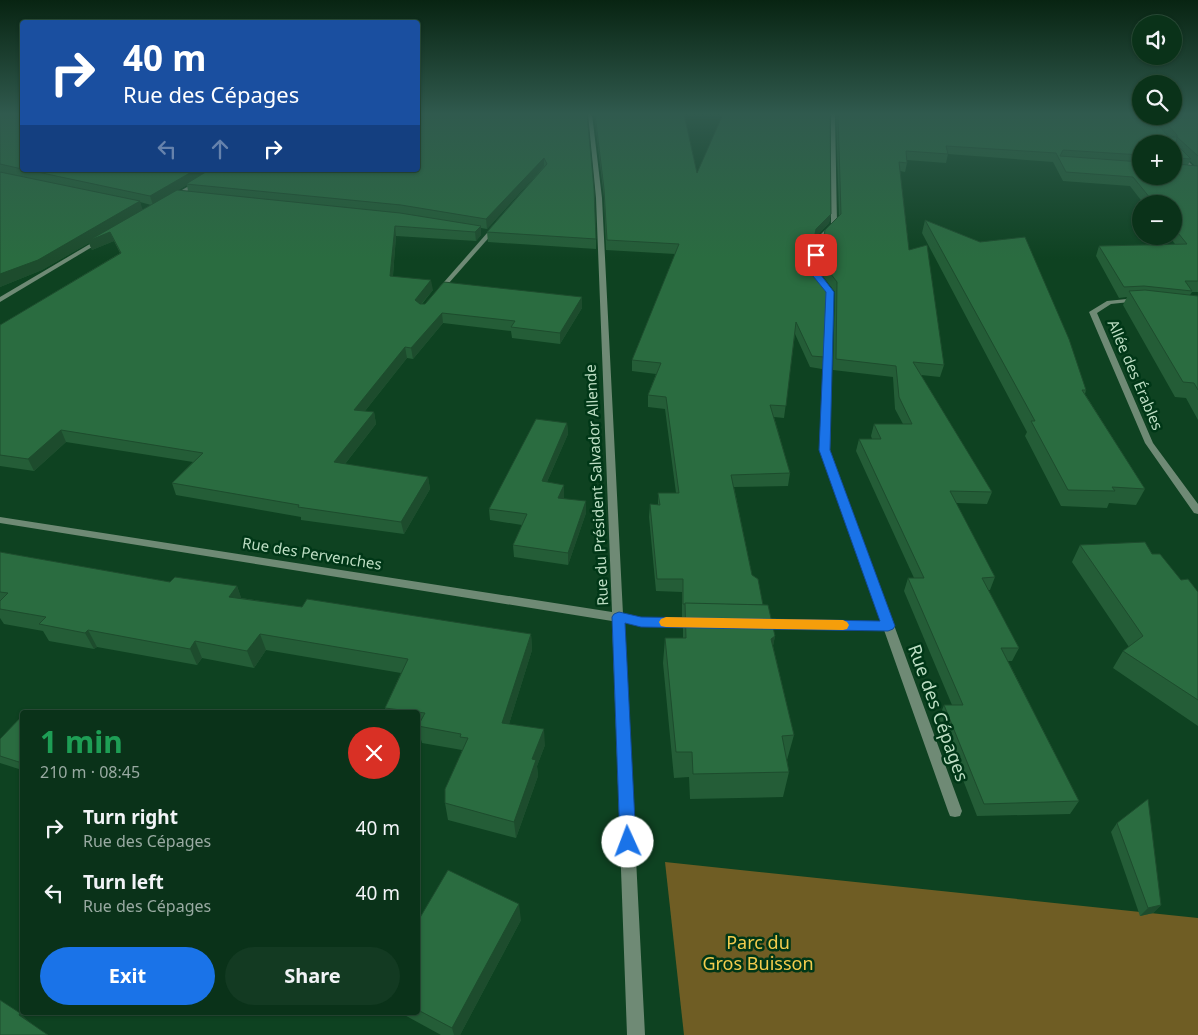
<!DOCTYPE html>
<html lang="en">
<head>
<meta charset="utf-8">
<style>
  body { margin:0; font-family:"Noto Sans",sans-serif; background:#133a22; color:#f1f3f6; height:100vh; display:flex; flex-direction:column; font-size:19px; white-space:nowrap }
  * { box-sizing:border-box; margin:0 }
  p { font-size:16px; color:#99aaa2 }
  .icon { flex:none; width:28px; height:28px; fill:none; stroke:currentColor; stroke-width:2; stroke-linecap:round; stroke-linejoin:round }
  .map { position:relative; flex:1; overflow:hidden }
  .panel { position:absolute; left:20px; top:710px; width:400px; height:305px; display:flex; flex-direction:column; background:#0a3219; border-radius:5px; box-shadow:0 1px 4px #0004,0 0 0 1px #2a4d38 }
  .panel>* { flex:none }
  .guide { position:absolute; left:20px; top:20px; width:400px; height:152px; border-radius:5px; box-shadow:0 1px 4px #0004,0 0 0 1px #2a4d38; background:#1a4fa0; color:#fff; overflow:hidden }
  .buttons { position:absolute; left:1132px; top:15px; display:grid; gap:10px }
  .buttons a { display:grid; place-items:center; width:50px; height:50px; border-radius:50%; background:#0a3219; box-shadow:0 1px 4px #0004,0 0 0 1px #2a4d38; font-size:25px }
  .pin { position:absolute; display:grid; place-items:center; width:42px; height:42px; color:#fff; margin:-21px; border-radius:10px; box-shadow:0 2px 8px #0006 }
  .me { position:absolute; width:55px; margin:-28px; rotate:358deg; stroke-linejoin:round; filter:drop-shadow(0 0 4px #0008) }
  .turn { display:flex; align-items:center; gap:18px; height:105px; padding:0 20px; font-size:22px }
  .turn .icon { width:65px; height:65px; stroke-width:2.5 }
  .turn b { display:block; font-size:35px; line-height:42px }
  .lanes { display:flex; align-items:center; height:48px; padding:0 20px; background:#0003; justify-content:center; gap:25px; direction:ltr }
  .lanes .off { opacity:.35 }
  .round { display:grid; place-items:center; flex:none; width:52px; height:52px; border-radius:26px; background:#133a22 }
  .overview { display:flex; align-items:center; justify-content:space-between; height:85px; padding:0 20px }
  h1 { font-size:30px; font-weight:700; line-height:38px; color:#1e9e55 }
  .action { display:flex; gap:10px; margin-top:auto; padding:10px 20px }
  .action a { flex:1; height:58px; border-radius:30px; background:#1a73e8; color:#fff; font-size:20px; font-weight:700; line-height:58px; text-align:center }
  .action a+a { background:#133a22; color:#f1f3f6 }
  ul { padding:0; list-style:none }
  li { display:flex; align-items:center; gap:15px; height:65px; padding:0 20px }
  li div { flex:1 }
  li b { display:block; font-size:19px }
  li em { font-style:normal }
  .map>svg:first-child { display:block }
  .green { fill:#6f5d24 }
  .lines { fill:none; stroke-linecap:round; stroke-linejoin:round }
  .minor { fill:#6f8a75; fill-rule:evenodd }
  .wall { fill:#245d37; fill-rule:evenodd }
  .shaded-wall { fill:#1d4c2d }
  .building { fill:#2a6c40; stroke:#1d4c2d; fill-rule:evenodd }
  .route { fill:#1a73e8; stroke:#114b97 }
  .slow { fill:#f59e0b }
  .labels { text-anchor:middle; stroke-width:5; stroke-linejoin:round; paint-order:stroke }
  .street-label { font-size:15px; fill:#bedfc5; stroke:#003717 }
  .near-street-label { font-size:18px; fill:#bedfc5; stroke:#003717 }
  .near-park-label { font-size:18px; fill:#f2cc4e; stroke:#003717 }
</style>
</head>
<body>
<div class="map">
<svg width="1198" height="1035" viewBox="0 0 1198 1035">
  <rect width="100%" height="100%" fill="#0e4221"/>
  <path class="green" d="M665,862l533,56v117h-514z"/>
  <g class="lines">
    <g class="minor">
      <path d="M588,114h4l10,84 21,416 18,4 55,1 4,1 2,3 -2,3 -4,1 -55,-1 -17,-3 21,412h-18l-15,-414 -612,-98v-6l612,95 -16,-414z"/>
      <path d="M831,114h4l2,110 -15,15 -6,32 17,21 -3,158 132,361 -2,5 -5,1 -5,-1 -2,-5 -64,-181 -124,-2 -4,-1 -2,-3 2,-3 4,-1 121,2 -61,-172 7,-158 -17,-21 6,-32 15,-15z"/>
      <path d="M1174,147l24,24v5l-24,-25z"/>
      <path d="M216,170h7l-48,28 -5,-1z"/>
      <path d="M495,224l5,1 -59,67h-4v-2z"/>
      <path d="M100,238l3,2 -1,1 -102,61v-5z"/>
      <path d="M1137,298l2,1v2l-28,3 -14,9 56,130 45,61v10l-4,-1 -49,-70 -56,-131 18,-11z"/>
    </g>
  </g>
  <g class="wall">
    <path d="M0,114h22v56h396l169,-56 9,125v10l-108,-7 -1,-10 57,-66 -57,63 -6,-1v7l-5,6 -80,-5 -3,40 40,14 -11,14 160,4 -22,36 -48,-6 -1,-7 -68,-8 -30,36 -6,-1 -42,53 9,1 2,12 -31,40 83,13 2,12 -26,45 -103,-14v-3l-125,-22 -4,-12 21,-21 -127,-20 -32,29 -34,-5v-141l120,-72 -6,-12 -22,9 -3,-7 -47,27 -42,17zM187,185l1,6 -10,-1zM140,202l11,3 -9,5z"/>
    <path d="M594,114h90l13,59 134,41 -2,9 -15,16 -4,22 14,96 -2,12 -12,-2 -15,-33 -11,84 -10,-1 16,56 -2,13 -54,1 18,88 23,61 -2,10 21,89 -7,25 2,12 -6,25 -93,2 -1,-22 -15,1 -11,-115 2,-25h18v-21h-1v-25l-26,-1 -7,-74 1,-13 8,1v-12h18l-11,-84 -17,-2v-12l8,-21 -24,-3v-11l43,-106 -69,-4 -2,-52z"/>
    <path d="M836,114h305v2h33l24,-2v178h-6l-2,3 8,1v124l-12,-22 -11,-1 -52,-92 4,-8 -8,1 -23,-42 3,-10 76,-2 -6,-8h5v-32h-30l-14,-18 -67,-5 -10,-19 -105,-8 -2,9 -39,-3v3l-2,9 -5,-1 9,79 35,115 -4,12 -19,-2 71,117 -5,12 -31,-1 39,74 -5,13h-2l31,58 -7,13h-4l71,140 -9,13 -93,2 -38,-98 5,-13h8l-48,-114 4,-13h6l-58,-127 3,-12h13l-1,-3 3,-12h29l-8,-15 -2,-32 -60,-7 2,-78 -17,-22 7,-40 14,-14zM1141,144l33,32h-33zM1190,161l5,5 -7,-1z"/>
    <path d="M925,220l55,22 106,148 -1,4 60,95 -9,16 -27,-2 -2,5 -46,-2 -36,-70 2,-4 -105,-199z"/>
    <path d="M567,423l1,11 -21,48 17,15 -1,2 23,14 -18,52 -54,-8 -1,-12 9,-20 -32,-5 -1,-11z"/>
    <path d="M1080,545l72,9 29,26 17,12v134l-85,-58 10,-17 6,-4 -57,-85z"/>
    <path d="M0,552l170,30 67,4 4,12 61,9 229,27 1,16 -23,74 36,21 -8,21 1,10 -22,62 -68,-18 -3,-17 17,-53 -40,-7 -4,-14v-17h-32l-1,-4 16,-35 -135,-23 -12,18 -52,-10 -5,7 -100,-18 -3,2 -45,-8 -6,-10 -39,-7 -4,-6z"/>
    <path d="M22,716v54l-22,-7v-24z"/>
    <path d="M1117,823l44,82 -8,8 -13,3 -29,-84z"/>
    <path d="M521,920l-61,115h-19l-42,-23h19v-91z"/>
  </g>
  <g class="shaded-wall">
    <path d="M544,158v8l-57,63 -1,-10z"/>
    <path d="M195,170h17l-26,14 1,1 -34,20 -3,-9z"/>
    <path d="M140,201l3,10 -33,21 4,9 -22,9 -3,-7 -47,27 -42,17v-13z"/>
    <path d="M831,214l-2,9 -15,16 2,-10z"/>
    <path d="M395,226l1,10 -4,50 -2,-10z"/>
    <path d="M481,226v9l-5,6 -1,-9z"/>
    <path d="M431,280l2,10 -17,20 -1,-10z"/>
    <path d="M582,297v11l-22,36v-11z"/>
    <path d="M442,313l1,10 -30,36 -2,-11z"/>
    <path d="M405,347l2,11 -50,63 -3,-11z"/>
    <path d="M374,412l2,12 -39,50 -3,-12z"/>
    <path d="M567,423l1,11 -26,59v-12z"/>
    <path d="M61,430l5,12 -32,29 -6,-12z"/>
    <path d="M428,477l2,12 -26,45 -3,-12z"/>
    <path d="M564,485v12l-5,13 -1,-12z"/>
    <path d="M586,501v12l-18,52v-12z"/>
    <path d="M237,586l6,17 -14,-6z"/>
    <path d="M88,630l9,17 -3,2 -9,-16z"/>
    <path d="M260,634l6,16 -12,18 -7,-17z"/>
    <path d="M531,634l1,16 -28,90 -2,-17z"/>
    <path d="M775,636l-5,25 1,-22z"/>
    <path d="M195,641l7,17 -5,7 -7,-16z"/>
    <path d="M544,729l1,16 -8,21 1,10 -22,62 -2,-16 18,-63z"/>
    <path d="M519,904l2,16 -61,115h-6l-2,-7z"/>
    <path d="M1161,905l-8,8 -13,3 8,-8z"/>
    <path d="M20,1013l16,15 -17,-13z"/>
  </g>
  <g class="building">
    <path d="M0,114h22v55l-22,-5z"/>
    <path d="M418,114h169l7,75 2,50 -109,-7 60,-68 -3,-6 -58,61 -85,-14 -215,-21 23,-14h209z"/>
    <path d="M595,114h89l13,59 26,-59h107l1,100 -15,15 -6,31 17,22 -3,75 -12,-1 -16,-34 -10,84 -16,-1 20,68 -59,2 21,100 6,4 5,26 -80,-1v-25h-26l-7,-75 10,1 -2,-12h21l-13,-96 -18,-2 13,-32 -29,-3 47,-116 -72,-4 -3,-51z"/>
    <path d="M838,114h303v2h9l19,21h8v-2l-17,-19h14v-2h24v42l-21,-19 -1,7 15,15 -15,-1 2,6 20,2v115h-13l7,10 -48,-5 -20,1 -25,-41 88,-2 -13,-16v-24h-19l-22,-27 -67,-5 -10,-19 -110,-7 2,8 -42,-3 1,12 -8,-1 10,88 18,-5 17,120 -31,-3 79,130 -42,-1 45,86 -13,1 37,70h-18l78,153 -95,3 -40,-99h19l-55,-127h16l-65,-139h22l-7,-15h38l-13,-27 -3,-31 -60,-7 1,-77 -17,-22 5,-30 16,-16zM1141,144h33v32h-33v-14l-81,-6 3,-6 78,5z"/>
    <path d="M28,170h167l-45,26z"/>
    <path d="M0,172l140,29 -102,59 -38,14z"/>
    <path d="M177,190l223,23 81,13 -6,6 -80,-6 -5,50 41,4 -16,20 5,4h5l19,-22 138,15 -22,36 -49,-6 4,-6 -73,-8 -31,35 -6,-1 -51,63 20,2 -40,50 94,15 -27,45 -103,-15 1,-2 -127,-22 31,-30 -142,-23 -33,29 -28,-4v-130l121,-72 -11,-21 -22,9z"/>
    <path d="M925,220l55,22 45,-5 44,102 17,51h-4l63,99 -33,-2 3,4 -47,-1 -37,-69h4z"/>
    <path d="M1145,290l53,6v94l-4,-7 -11,-1 -54,-91z"/>
    <path d="M536,419l31,4 -25,58 22,4 -6,13 28,3 -18,52 -55,-8 14,-31 -38,-5z"/>
    <path d="M1145,542l7,12h8l21,26 7,-1 10,13v108l-75,-49 20,-15 -63,-91z"/>
    <path d="M0,552l170,30 5,-5 62,9 -8,11 73,10 5,-8 224,35 -29,89 42,6 -12,30 4,1 -22,62 -69,-19v-14l23,-51 -8,-1 1,-3 -43,-8 7,-13 -40,-5 23,-49 -148,-25 -13,17 -52,-10 -5,8 -102,-19 -3,3 -46,-9 7,-7 -46,-8v-8l8,-8 -8,-1z"/>
    <path d="M685,603l83,2 7,31 -4,3 23,96 -12,1 7,36 -96,2 -1,-22h-16l-11,-114h21z"/>
    <path d="M22,716v47l-22,-7v-17z"/>
    <path d="M1148,799l13,106 -13,3 -31,-85z"/>
    <path d="M448,870l71,34 -67,124 -34,-18v-89z"/>
    <path d="M0,1000l20,13 -1,2 29,20h-48z"/>
  </g>
  <linearGradient id="sky" x2="0" y2="1"><stop stop-color="#082412"/><stop offset="0.44" stop-color="#305a4e"/><stop offset="1" stop-color="#305a4e" stop-opacity="0"/></linearGradient>
  <rect width="1198" height="259" fill="url(#sky)"/>
  <path class="route" d="M813,253l6,2 -2,15 17,22 -4,158 65,176 -2,3 -5,2 -247,-4 -16,-4 11,219 -2,6 -6,2 -6,-2 -2,-6 -8,-225 2,-3 5,-2 22,5 239,4 -61,-171 7,-158 -17,-21z"/>
  <path class="slow" d="M666,617l177,3 4,2 2,3 -2,4 -4,1 -177,-3 -5,-1 -2,-4 2,-3z"/>
  <g class="labels">
    <g class="street-label">
      <text transform="translate(1135 375) rotate(67)" y="5">Allée des Érables</text>
      <text transform="translate(597 485) rotate(-93)" y="5">Rue du Président Salvador Allende</text>
      <text transform="translate(312 554) rotate(9)" y="5">Rue des Pervenches</text>
    </g>
    <g class="near-street-label">
      <text transform="translate(938 713) rotate(70)" y="6">Rue des Cépages</text>
    </g>
    <g class="near-park-label">
      <text x="758" y="949">Parc du<tspan x="758" dy="21">Gros Buisson</tspan></text>
    </g>
  </g>
</svg>
<div class="buttons">
<a><svg class="icon" aria-label="sound" viewBox="0 0 24 24"><path d="M4 9h4l5-4v14l-5-4H4zM17 9q2 3 0 6"/></svg></a>
<a><svg class="icon" aria-label="search" viewBox="0 0 24 24"><circle cx="10" cy="10" r="6"/><path d="M15 15l6 6"/></svg></a>
<a>+</a>
<a>−</a>
</div>
<div class="pin" style="left:816px;top:255px;background:#d93025"><svg class="icon" aria-label="arrive" viewBox="0 0 24 24"><path d="M6 21V4h12l-3 4 3 4H6"/></svg></div>
<svg class="me" style="left:628px;top:842px" viewBox="-20 -20 40 40"><circle r="19" fill="#fff"/><path d="M0-13L10 11 0 6-10 11z" fill="#1a73e8"/></svg>
<div class="guide">
<div class="turn"><svg class="icon" aria-label="right" viewBox="0 0 24 24"><path d="M7 20v-9h11M14 6l5 5-5 5"/></svg><div><b>40 m</b>Rue des Cépages</div></div>
<div class="lanes"><svg class="icon off" aria-label="left" viewBox="0 0 24 24"><path d="M17 20v-9H6M10 6l-5 5 5 5"/></svg><svg class="icon off" aria-label="ahead" viewBox="0 0 24 24"><path d="M12 20V5M6 11l6-6 6 6"/></svg><svg class="icon" aria-label="right" viewBox="0 0 24 24"><path d="M7 20v-9h11M14 6l5 5-5 5"/></svg></div>
</div>
<section class="panel">
<div class="overview"><div><h1>1 min</h1><p>210 m · 08:45</p></div><a class="round" style="background:#d93025;color:#fff"><svg class="icon" aria-label="close" viewBox="0 0 24 24"><path d="M6 6l12 12M18 6L6 18"/></svg></a></div>
<ul>
<li><svg class="icon" aria-label="right" viewBox="0 0 24 24"><path d="M7 20v-9h11M14 6l5 5-5 5"/></svg><div><b>Turn right</b><p>Rue des Cépages</p></div><em>40 m</em></li>
<li><svg class="icon" aria-label="left" viewBox="0 0 24 24"><path d="M17 20v-9H6M10 6l-5 5 5 5"/></svg><div><b>Turn left</b><p>Rue des Cépages</p></div><em>40 m</em></li>
</ul>
<div class="action"><a>Exit</a><a>Share</a></div>
</section>
</div>
</body>
</html>
